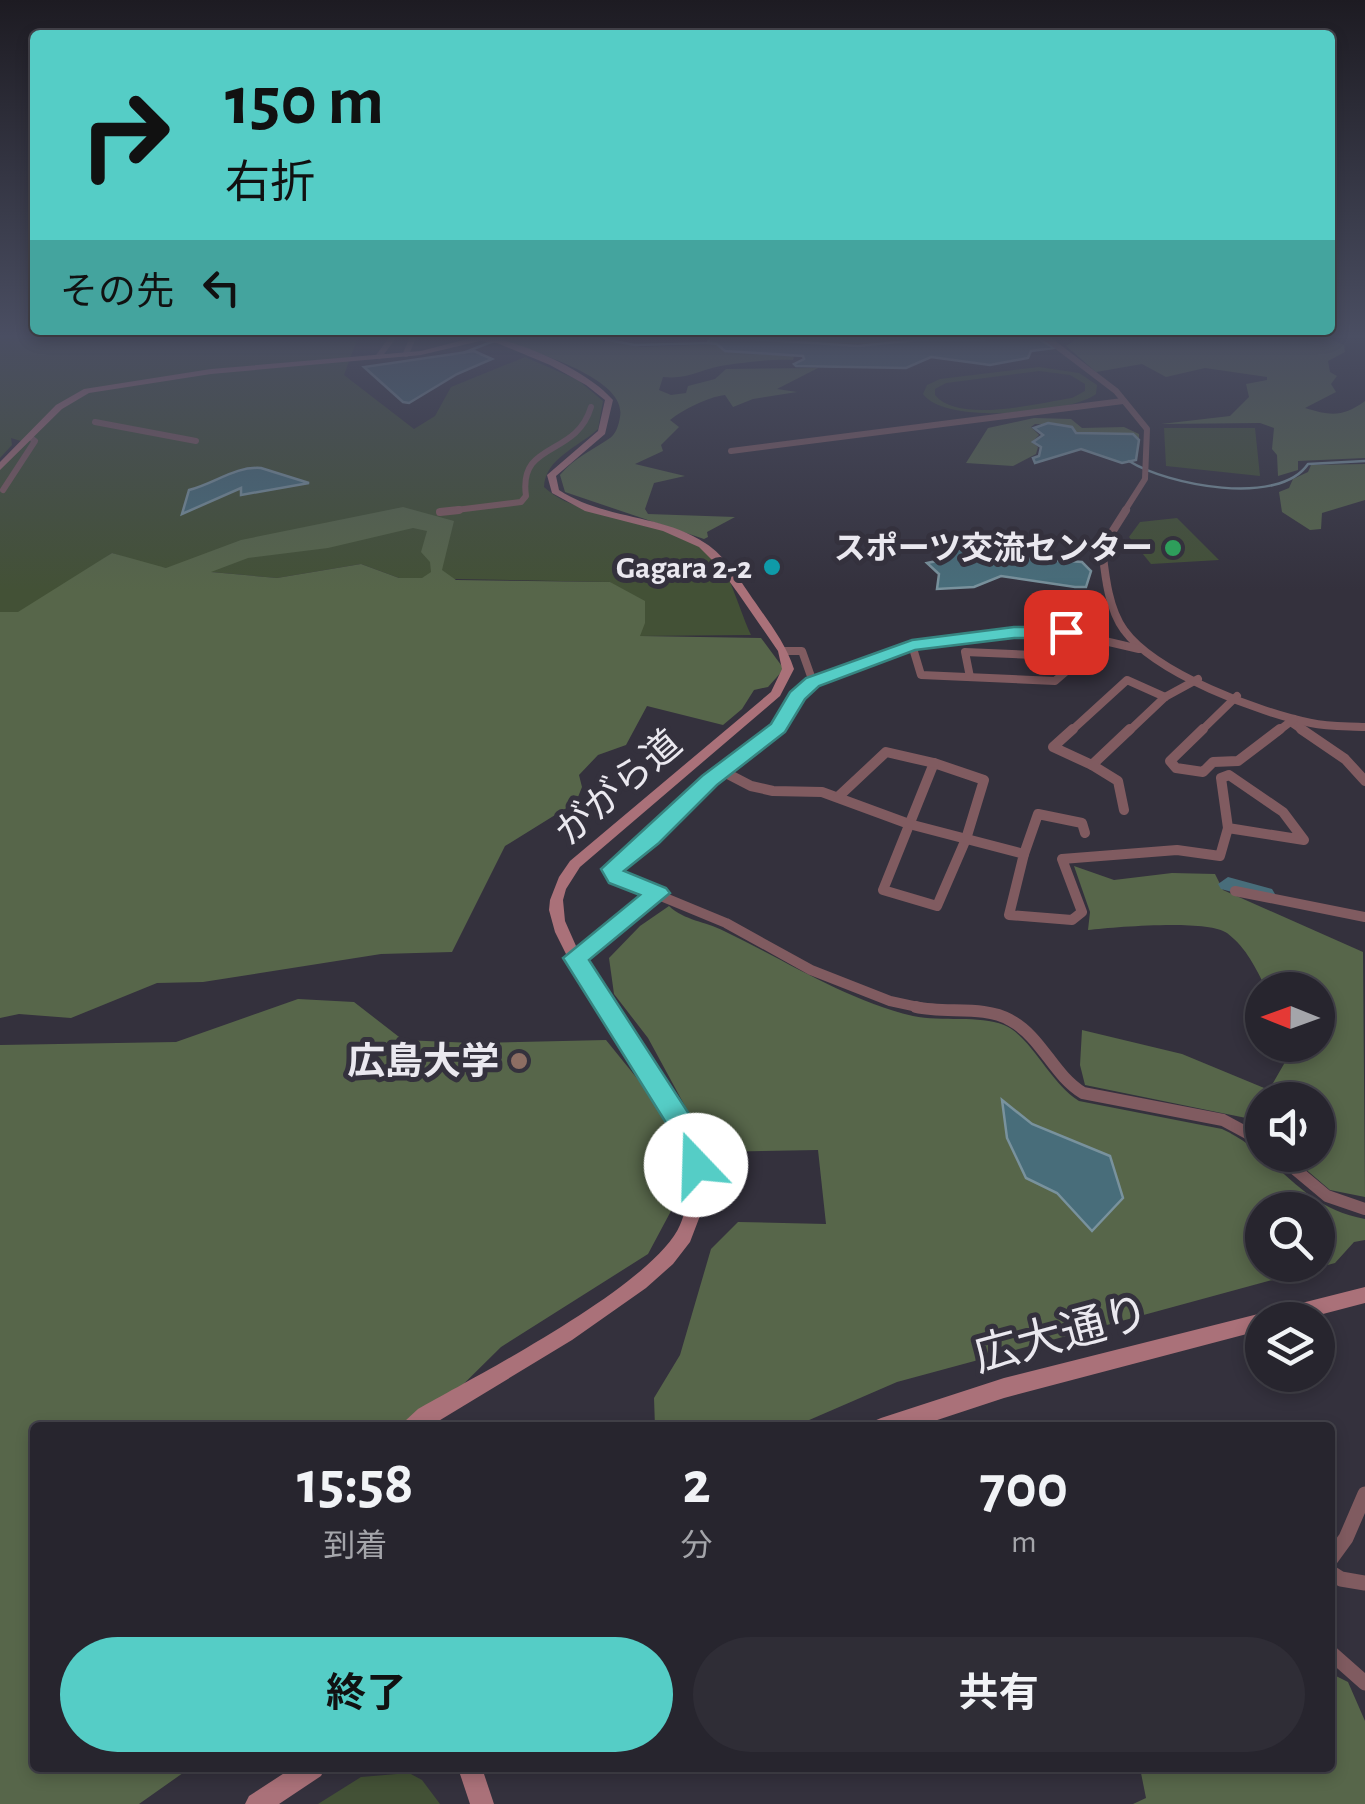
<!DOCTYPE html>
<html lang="ja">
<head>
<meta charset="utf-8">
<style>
  body { margin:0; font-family:"Alegreya Sans","Noto Sans JP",sans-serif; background:#2f2d36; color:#f1f3f6; height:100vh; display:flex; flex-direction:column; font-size:38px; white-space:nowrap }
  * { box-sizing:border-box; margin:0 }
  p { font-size:32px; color:#a4a5aa }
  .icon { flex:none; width:55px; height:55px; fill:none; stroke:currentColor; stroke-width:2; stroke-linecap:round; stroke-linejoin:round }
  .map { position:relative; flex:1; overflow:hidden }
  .panel { position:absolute; left:30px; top:1422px; width:1305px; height:350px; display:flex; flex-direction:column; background:#27252e; border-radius:10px; box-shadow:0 5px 15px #0003,0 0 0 2px #43424a }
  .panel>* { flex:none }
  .top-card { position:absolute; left:30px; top:30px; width:1305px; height:305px; border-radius:10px; box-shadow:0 5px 15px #0003,0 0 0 2px #43424a; background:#55cdc6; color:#111; overflow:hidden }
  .needle { width:65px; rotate:271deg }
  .fabs { position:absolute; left:1245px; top:972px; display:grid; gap:20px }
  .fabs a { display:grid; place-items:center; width:90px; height:90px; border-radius:50%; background:#27252e; box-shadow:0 5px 15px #0003,0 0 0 2px #43424a; font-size:50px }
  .pin { position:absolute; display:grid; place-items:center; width:85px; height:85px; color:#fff; margin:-42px; border-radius:20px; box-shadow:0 5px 15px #0006 }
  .me { position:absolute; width:110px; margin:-55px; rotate:339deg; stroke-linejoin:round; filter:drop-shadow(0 0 8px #0008) }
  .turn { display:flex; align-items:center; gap:35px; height:210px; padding:0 30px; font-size:45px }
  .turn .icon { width:130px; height:130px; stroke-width:2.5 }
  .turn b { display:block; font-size:70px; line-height:85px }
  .then { display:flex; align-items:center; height:95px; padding:0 30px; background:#0003; gap:20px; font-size:38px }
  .eta { display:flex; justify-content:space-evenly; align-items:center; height:170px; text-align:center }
  .eta b { font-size:60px; font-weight:700; line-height:70px }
  .cta { display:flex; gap:20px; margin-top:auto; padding:20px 30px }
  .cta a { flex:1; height:115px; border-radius:60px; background:#55cdc6; color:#111; font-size:40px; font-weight:700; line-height:115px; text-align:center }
  .cta a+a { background:#2f2d36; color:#f1f3f6 }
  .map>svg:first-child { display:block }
  .green { fill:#435136; fill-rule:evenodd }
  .forest { fill:#57664a; fill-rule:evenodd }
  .water { fill:#486d7a; stroke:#79929d; stroke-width:2.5 }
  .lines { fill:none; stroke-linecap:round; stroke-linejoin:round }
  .stream { stroke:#79929d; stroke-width:2.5 }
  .river { fill:#486d7a; fill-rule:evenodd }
  .street-far4 { stroke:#805b60; stroke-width:6 }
  .street-far3 { stroke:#805b60; stroke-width:8 }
  .street-far2 { stroke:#805b60; stroke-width:10 }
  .street-far1 { stroke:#805b60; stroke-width:12 }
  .street { stroke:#805b60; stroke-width:15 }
  .secondary { fill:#aa7179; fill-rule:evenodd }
  .route { fill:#55cdc6; stroke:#378581; stroke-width:2.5 }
  .leisure-dot { fill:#2e9e5b; stroke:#34313d; stroke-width:4 }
  .culture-dot { fill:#0f9aa8; stroke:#34313d; stroke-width:4 }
  .education-dot { fill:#8d6e63; stroke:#34313d; stroke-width:4 }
  .labels { text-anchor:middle; stroke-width:10; stroke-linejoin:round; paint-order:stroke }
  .far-poi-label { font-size:32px; font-weight:bold; fill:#eae8ef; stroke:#34313d; text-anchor:end }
  .street-label { font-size:38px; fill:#eae8ef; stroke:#34313d }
  .poi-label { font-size:38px; font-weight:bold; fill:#eae8ef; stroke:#34313d; text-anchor:end }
  .near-street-label { font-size:45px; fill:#eae8ef; stroke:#34313d }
</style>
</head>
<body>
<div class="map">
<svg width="1365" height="1804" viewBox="0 0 1365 1804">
  <rect width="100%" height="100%" fill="#34313d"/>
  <g class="green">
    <path d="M0,337h358l-14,38 70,54 21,-13 16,-29 74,-30 53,23 25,21 -5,28c-19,18 -53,29 -54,58 44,41 133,22 172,69 14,18 25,58 35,79l-112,1 -29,-54 -211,-4 -38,-14 -84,14 -122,-11 -43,-14 -55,39 -57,31v-156l24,-25 -13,-4 1,7 -12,13z"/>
    <path d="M1039,367l40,6 18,12 -1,9c-26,20 -151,31 -173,0l4,-9 13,-6zM1039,371l31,4 15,9v7l-13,7c-34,5 -113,26 -137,-3v-6l11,-6z"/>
    <path d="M1164,428h91l5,48 -94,-10z"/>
    <path d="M1177,518l42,42 -68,4 -22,-27 11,-15z"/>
    <path d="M409,1773l13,7 18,24h-122l43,-27z"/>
  </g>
  <g class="forest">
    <path d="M512,337h74l55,10 76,-3 8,7 69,5 -1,4c-19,-1 -47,2 -66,5 -24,3 -39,15 -64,12l-4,13 12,5 15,-2 2,-7 27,-7 11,-10 92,-1 -41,21 20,3 -44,7 -20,8 -8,-12c-17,2 -41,14 -55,25l9,7 -18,18 2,6 -28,13 50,12 -31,7 -9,26 3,5 87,3 -28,15 1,5 -4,2 -139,-47 -5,-17c15,-18 33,-25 50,-37 6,-4 9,-14 10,-21 8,-39 -87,-65 -117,-77z"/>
    <path d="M755,337l24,1 192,-1c-16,9 -202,9 -216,0z"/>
    <path d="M1080,337h245l19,8 1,7 -17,9 2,11 7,4 -6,8 5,8 -31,16c26,8 38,9 60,-7v57l-67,3v9l-20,6 -1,-21 -5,-6 2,-21 -14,-5 -99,1 69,-8 19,-19 -3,-13 21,-4v-3l-62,-9 -39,9 -24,-13 -46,8 -30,-26z"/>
    <path d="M1034,418l37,1 11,9 42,-1 15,7v6l-7,-6 -56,-1 -12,-8 -29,-1 -4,3 8,8 -7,7 6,5 -2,7 -23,12 -47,-3 22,-35z"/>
    <path d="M1365,464v36l-43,13 -1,16 -11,1 -28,-18 -3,-20 10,-4 4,-9 15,-7 3,-7z"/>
    <path d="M403,507l51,14 -12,49 14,10 154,2 35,19v22l-5,13 121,2 23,31 -16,18 -14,3 -12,19 -19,16 -76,-19 -21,39 -28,10 -19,20 3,12 -6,15 -71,44 -53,106 -71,2 -178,28 -46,1 -86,35 -52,-4 -19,4v-406h18l94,-59 54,15 75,-28zM413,528l14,3 -6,21 9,10 1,10 -9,6h-23l-38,-14 -84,14 -66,-6 37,-14 80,-10z"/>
    <path d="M1074,866l40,14 58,-7 43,1 8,16 140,62 2,245 -35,-7 -41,-35h29v-55h-56v30l-11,-11 -166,-34 -5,-20 2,-35 100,24 87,36 19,-33 -5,-12h35v-55h-51c-11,-21 -20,-42 -40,-57 -20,-14 -111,-6 -139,-3l2,-18z"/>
    <path d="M669,906c16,15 36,15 55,25 63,30 120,68 189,85 29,6 66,-1 91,9 27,11 45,57 75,76l143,28c56,26 78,79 143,90v21l-11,2 -19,21 -438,119 -104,45h-138l-1,-29 26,-43 31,-106 27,-27 88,2 -8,-74 -108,2 -62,-114 -34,-44 -5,-36 31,-32zM1003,1101l29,23 59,106 -34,-37 -31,-15zM1262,1210h56v55h-56z"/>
    <path d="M298,999l56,3 49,38 70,3 133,-3 68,84 13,57 -39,73 -147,93 -81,80 -385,1v340h155l-51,36h-139v-759l176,-3z"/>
    <path d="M1330,1673l18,9 17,39v83h-232l13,-6 -6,-30h190z"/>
  </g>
  <g class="water">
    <path d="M719,337l139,9 59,-6h67l-3,-3h55l18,11 -23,3 -3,7 -38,7 -59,-8 -25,11 -110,-2 -2,-2 10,-5 -1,-3 -78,-5 -8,-7 -10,-1 4,-5z"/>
    <path d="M474,351l18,8 -35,15 -48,29 -6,-1 -39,-35z"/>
    <path d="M1048,423l24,4 4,6 57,1 6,6 -3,20 -14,3 -41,-14 -46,14 -2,-5 6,-2 2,-9 -8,-5 10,-7 -9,-7z"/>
    <path d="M261,468l48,15 -68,12v-7l-59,26 7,-24c25,-6 46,-24 72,-22z"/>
    <path d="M975,544l10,11 97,7 9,9 -5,16h-11l-74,-11 -27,11 -37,2 2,-15 -12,-11 19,-4 13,-10z"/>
    <path d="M1002,1100l30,24 78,32 13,42 -31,33 -35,-38 -31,-15 -19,-40z"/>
  </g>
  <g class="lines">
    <g class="stream">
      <path d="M592,337l43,8 77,-2"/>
      <path d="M463,353l41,-16"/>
      <path d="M1129,461c38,24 150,46 179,3l57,-3"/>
    </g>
    <path class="river" d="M1228,877l44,12 3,5 -10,7 -44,-12 -3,-5z"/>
    <g class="street-far4">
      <path d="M1045,337l71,54 31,38 -2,50 -21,33"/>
      <path d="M406,354l7,-17"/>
      <path d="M379,356l14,-19"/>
      <path d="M95,422l101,19"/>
      <path d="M731,451l392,-50"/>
      <path d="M3,490l32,-49 -5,-4"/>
      <path d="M440,512l81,-10 5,-6c-8,-56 50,-38 65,-89"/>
    </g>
    <g class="street-far3">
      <path d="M1126,510l-24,38c3,26 6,60 22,82 31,43 136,83 187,93 17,4 36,3 54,4"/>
      <path d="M440,512l19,-2"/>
      <path d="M912,645l9,30 134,6 45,-39"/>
      <path d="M783,651h19l11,31"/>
      <path d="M970,677l-5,-25 118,5"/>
      <path d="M1165,697l33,-18"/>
      <path d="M1292,723l13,9"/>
      <path d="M773,732l24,-36 16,-14 83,-32 78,-14 92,-4 73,17"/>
      <path d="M1070,732l57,-52 38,17"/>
      <path d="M1128,732l37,-35"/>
      <path d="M1200,732l37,-36"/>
      <path d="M1277,732l17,-13"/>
    </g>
    <g class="street-far2">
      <path d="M776,729l-67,52 -58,57 -39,31 5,9 109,45 85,47 79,31 37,8"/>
      <path d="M1073,729l-20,18 39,18 38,-36"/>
      <path d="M1203,729l-33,32 6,7 27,4 10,-10 25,-1 42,-32"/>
      <path d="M1301,729l44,30 20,22"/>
      <path d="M934,763l50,17 -18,59 -29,67 -54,-16z"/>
      <path d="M1092,765l26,16 6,29"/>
      <path d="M722,771l29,15 22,5 49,1 87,32 115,30 -15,61 63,5 10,-8 -20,-53 115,-9 43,6 8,-28"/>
      <path d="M1229,775l54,37 21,28 -76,-12 -7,-50z"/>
      <path d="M838,797l48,-45 48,11"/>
      <path d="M1024,854l14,-40 44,9 3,10"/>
      <path d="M1235,891l130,26"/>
      <path d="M575,958l83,-65"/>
    </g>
    <g class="street-far1">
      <path d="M916,1007c29,7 68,-2 94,13 32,17 43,55 73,73l140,27 39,21"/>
      <path d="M1278,1155l49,41 38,13"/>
    </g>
    <g class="street">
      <path d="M1330,1560l16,-22 19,-44"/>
      <path d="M1330,1572l11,7 24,4"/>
      <path d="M1330,1652l35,31"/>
    </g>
    <g class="secondary">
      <path d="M491,337c37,8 97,34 122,63l-8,34 -49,42 3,14c46,30 103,24 146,53 21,13 36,39 50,59 15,22 31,42 39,67l-14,27 -200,171 -14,22 -3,11 2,21 15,34 110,170 12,42 2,27 -1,14 -13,34 -17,22 -27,24 -74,52 -145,88h-25l3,-7 13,-12c60,-34 237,-125 262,-184 14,-32 6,-67 -5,-98l-105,-165 -15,-30 -6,-22 1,-10 9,-23 11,-16 201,-169 11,-23 -4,-18 -38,-55 -21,-29 -20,-20 -36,-16 -78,-20 -33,-18 -5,-18 51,-44 7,-31 -19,-15 -36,-20 -53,-22 -17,-2 -59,14 -210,19 -122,19 -27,16 -62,61v-8l56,-57 28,-16 127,-20 210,-18 50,-13z"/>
      <path d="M1365,1287v16l-65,17h-38v10l-258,68 -91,30h-42l3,-7 7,-3 123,-40z"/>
      <path d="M292,1768h33l-4,8 -42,28h-34l4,-8z"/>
      <path d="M458,1768h24l12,36h-24z"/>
    </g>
  </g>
  <linearGradient id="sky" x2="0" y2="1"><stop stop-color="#1d1b22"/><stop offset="0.57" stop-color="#4a4e62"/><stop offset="1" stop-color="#4a4e62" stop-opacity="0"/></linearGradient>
  <rect width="1365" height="590" fill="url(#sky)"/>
  <path class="route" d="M1014,627h52l9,5 -9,6h-52l-99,12 -96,36 -14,13 -20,33 -68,53 -58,58 -35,28 42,17 4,5 -81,67 102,157 19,48 -4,9 -10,3 -10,-3 -16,-45 -107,-171 77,-63 -31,-12 -8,-14 101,-93 69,-52 19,-32 16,-14 106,-38z"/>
  <circle class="leisure-dot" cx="1173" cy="548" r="10"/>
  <circle class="culture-dot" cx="772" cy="567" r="10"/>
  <circle class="education-dot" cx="519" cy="1061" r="10"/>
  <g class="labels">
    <g class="far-poi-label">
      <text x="1153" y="559">スポーツ交流センター</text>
      <text x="752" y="578">Gagara 2-2</text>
    </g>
    <g class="street-label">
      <text transform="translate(618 787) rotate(-41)" y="13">ががら道</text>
    </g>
    <g class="poi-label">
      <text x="499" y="1074">広島大学</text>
    </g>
    <g class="near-street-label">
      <text transform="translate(1061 1333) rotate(-15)" y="16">広大通り</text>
    </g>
  </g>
</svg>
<div class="fabs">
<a><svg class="needle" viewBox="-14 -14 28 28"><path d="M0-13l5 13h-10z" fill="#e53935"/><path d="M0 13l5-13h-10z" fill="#a4a5aa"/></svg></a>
<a><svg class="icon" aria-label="sound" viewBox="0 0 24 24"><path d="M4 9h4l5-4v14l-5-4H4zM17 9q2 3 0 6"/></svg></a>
<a><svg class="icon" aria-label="search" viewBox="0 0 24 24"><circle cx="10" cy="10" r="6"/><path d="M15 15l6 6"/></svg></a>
<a><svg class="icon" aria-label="layers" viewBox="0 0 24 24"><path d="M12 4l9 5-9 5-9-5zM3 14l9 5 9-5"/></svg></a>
</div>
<div class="pin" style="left:1066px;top:632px;background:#d93025"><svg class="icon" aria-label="arrive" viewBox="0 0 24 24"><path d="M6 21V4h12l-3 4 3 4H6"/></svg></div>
<svg class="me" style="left:696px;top:1165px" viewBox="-20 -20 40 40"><circle r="19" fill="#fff"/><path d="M0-13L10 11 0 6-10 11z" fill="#55cdc6"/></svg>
<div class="top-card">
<div class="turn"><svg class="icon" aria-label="right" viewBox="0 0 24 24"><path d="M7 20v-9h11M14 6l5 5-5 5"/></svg><div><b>150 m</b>右折</div></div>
<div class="then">その先<svg class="icon" aria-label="left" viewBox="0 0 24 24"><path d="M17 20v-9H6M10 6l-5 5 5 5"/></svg></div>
</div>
<section class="panel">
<div class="eta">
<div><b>15:58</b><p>到着</p></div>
<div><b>2</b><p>分</p></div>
<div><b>700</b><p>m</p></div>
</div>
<div class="cta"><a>終了</a><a>共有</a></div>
</section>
</div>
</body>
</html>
